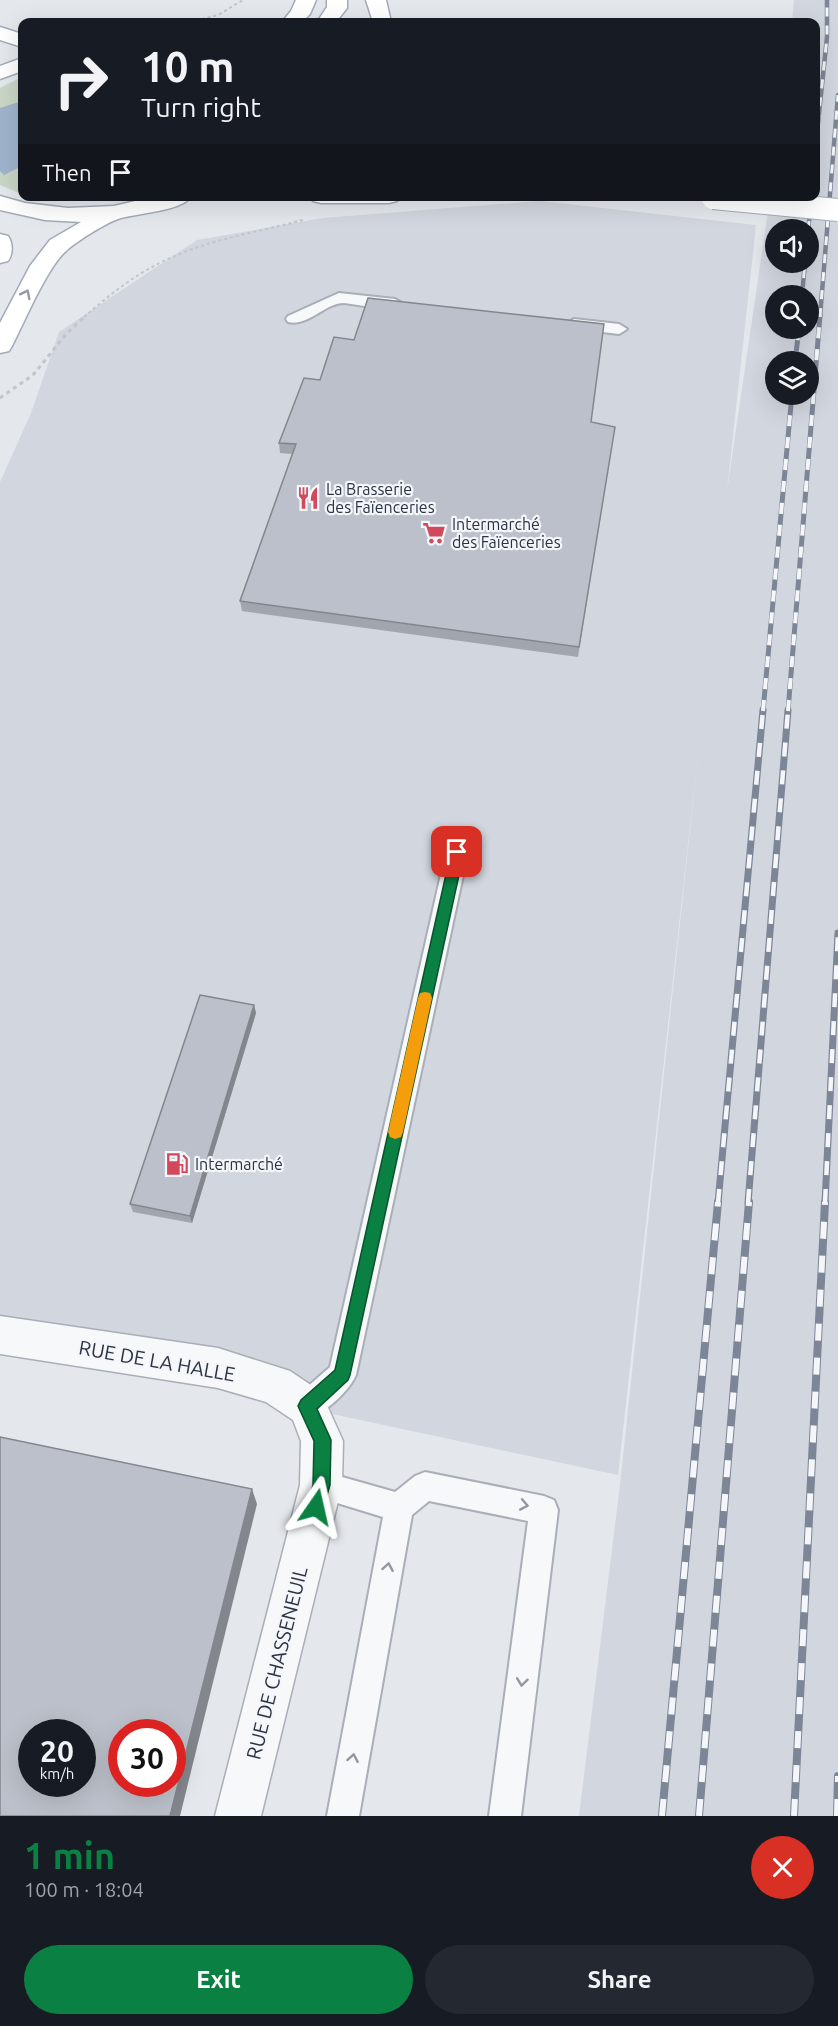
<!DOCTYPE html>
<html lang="en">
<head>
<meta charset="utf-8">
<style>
  body { margin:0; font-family:Ubuntu,sans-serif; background:#242831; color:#f1f3f6; height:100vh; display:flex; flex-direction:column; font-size:22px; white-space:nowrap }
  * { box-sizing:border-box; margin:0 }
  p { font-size:20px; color:#9ea1a6 }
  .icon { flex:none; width:33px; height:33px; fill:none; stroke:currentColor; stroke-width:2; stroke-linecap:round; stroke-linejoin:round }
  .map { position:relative; height:1816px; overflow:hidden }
  .sheet { display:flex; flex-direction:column; background:#171b24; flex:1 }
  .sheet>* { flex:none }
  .top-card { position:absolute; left:18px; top:18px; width:802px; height:183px; border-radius:12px; box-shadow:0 6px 24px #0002; background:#171b24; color:#f1f3f6; overflow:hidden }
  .buttons { position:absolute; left:765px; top:219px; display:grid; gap:12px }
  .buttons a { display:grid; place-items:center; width:54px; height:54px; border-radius:50%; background:#171b24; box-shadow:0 6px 24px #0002; font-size:30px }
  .speed { position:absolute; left:18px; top:1719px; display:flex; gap:12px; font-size:30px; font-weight:700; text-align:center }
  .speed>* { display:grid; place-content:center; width:78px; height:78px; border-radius:50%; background:#171b24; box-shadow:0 6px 24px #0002; line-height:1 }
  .speed small { font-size:15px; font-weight:400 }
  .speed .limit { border:9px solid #d22; background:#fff; color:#111 }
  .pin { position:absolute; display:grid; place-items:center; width:51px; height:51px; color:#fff; margin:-26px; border-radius:12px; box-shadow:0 3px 9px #0006 }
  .me { position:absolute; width:66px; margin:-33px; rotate:11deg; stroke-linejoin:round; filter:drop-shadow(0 0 4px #0008) }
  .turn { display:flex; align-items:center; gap:21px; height:126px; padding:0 24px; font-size:27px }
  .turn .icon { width:78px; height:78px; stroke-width:2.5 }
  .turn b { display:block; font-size:42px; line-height:51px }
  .then { display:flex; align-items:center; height:57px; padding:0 24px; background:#0003; gap:12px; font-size:22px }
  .round { display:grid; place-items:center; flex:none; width:63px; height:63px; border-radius:32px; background:#242831 }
  .summary { display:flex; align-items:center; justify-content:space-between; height:102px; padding:0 24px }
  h1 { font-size:36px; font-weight:700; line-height:45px; color:#0b8043 }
  .cta { display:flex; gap:12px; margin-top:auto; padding:12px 24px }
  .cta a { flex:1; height:69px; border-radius:36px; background:#0b8043; color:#fff; font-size:24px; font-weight:700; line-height:69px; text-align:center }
  .cta a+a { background:#242831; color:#f1f3f6 }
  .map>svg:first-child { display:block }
  .built { fill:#d2d6de; fill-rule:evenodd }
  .green { fill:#c9d6c5 }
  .water { fill:#9fb4cc }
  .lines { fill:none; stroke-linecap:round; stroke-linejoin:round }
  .service-casing { stroke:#a9aeb7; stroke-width:4 }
  .minor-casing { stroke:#a9aeb7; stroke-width:3 }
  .primary-casing { stroke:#a3abb8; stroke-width:3 }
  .path-far1 { stroke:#c2c5cb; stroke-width:2; stroke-dasharray:3 3; stroke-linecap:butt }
  .path { stroke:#c2c5cb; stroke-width:3; stroke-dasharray:4 4; stroke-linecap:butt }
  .service { fill:#f7f8fa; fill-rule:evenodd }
  .minor { fill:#f7f8fa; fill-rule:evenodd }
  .primary { fill:#fff; fill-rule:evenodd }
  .rail-far3-casing { stroke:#7d8696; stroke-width:4.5 }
  .rail-far2-casing { stroke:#7d8696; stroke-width:5 }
  .rail-far1-casing { stroke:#7d8696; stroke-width:7 }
  .rail-casing { stroke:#7d8696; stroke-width:8 }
  .rail-far3 { stroke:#f4f6f9; stroke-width:3; stroke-dasharray:9; stroke-linecap:butt }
  .rail-far2 { stroke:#f4f6f9; stroke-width:4; stroke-dasharray:11; stroke-linecap:butt }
  .rail-far1 { stroke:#f4f6f9; stroke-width:4.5; stroke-dasharray:14; stroke-linecap:butt }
  .rail { stroke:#f4f6f9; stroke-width:6; stroke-dasharray:17; stroke-linecap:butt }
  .primary-bridge-casing { stroke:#a3abb8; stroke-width:24; stroke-linecap:butt }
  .primary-bridge { stroke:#fff; stroke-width:22 }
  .wall { fill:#a1a5ae }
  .shaded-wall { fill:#83868d }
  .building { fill:#bbc0ca; stroke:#83868d; stroke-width:1.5; fill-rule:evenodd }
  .oneway { stroke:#959aa2 }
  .oneway2 { stroke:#9196a0 }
  .route { fill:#0b8043; stroke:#07532c; stroke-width:1.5 }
  .slow { fill:#f59e0b }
  .labels { text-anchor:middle; stroke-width:4.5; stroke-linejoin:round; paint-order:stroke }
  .poi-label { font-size:16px; fill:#2b3445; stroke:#f4f6f9; text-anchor:start }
  .near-street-label { font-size:20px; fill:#2b3445; stroke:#f4f6f9 }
</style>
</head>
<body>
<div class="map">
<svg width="838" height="1816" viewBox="0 0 838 1816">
  <rect width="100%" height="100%" fill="#e4e7ec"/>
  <path class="built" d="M794,0h44v1816h-259l41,-331 80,-749 -82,739 -618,-132v-861l31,-69 28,-81 138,-92 126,-22 217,-17 216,24 -29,266 43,-294 46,-1v-174h-24zM776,230h32v32h-32zM776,296h32v32h-32zM776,362h32v32h-32z"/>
  <path class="green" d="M22,77v117l-22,-9v-97z"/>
  <path class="water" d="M22,101v65l-18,9 -4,-4v-63z"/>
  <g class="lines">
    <g class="service-casing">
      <g id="service">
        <path d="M339,293l56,6 8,5c-8,10 -45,0 -59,-1 -19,0 -36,24 -56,19l-2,-3 2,-3z"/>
        <path d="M574,319l45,5 8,5 -8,5 -51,-6 -2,-4z"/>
        <path d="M457,843l8,3 3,6 -112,523c-8,18 -31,37 -49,45l-10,-4 -4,-10 4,-10 33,-29 116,-515 3,-6z"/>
        <path d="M321,1471l74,21 20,-16 10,-4 119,24 10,4 4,10 -37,306h-32l39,-295 -99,-20 -17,14 -53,301h-32l56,-299 -72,-22 -4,-10 4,-10z"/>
      </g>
    </g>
    <g class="minor-casing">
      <path id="minor" d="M0,1316l218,32 72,23 31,21 22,49 -1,44 -81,331h-46l85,-331 1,-44 -8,-21 -27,-18 -48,-14 -218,-34z"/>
    </g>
    <g class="primary-casing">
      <g id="primary">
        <path d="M296,0h20l-6,14 -8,8h-20l9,-11z"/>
        <path d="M327,0h20v8l-11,14h-19l10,-15z"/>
        <path d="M366,0h20l5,22h-18z"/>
        <path d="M0,27l22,7v13l-22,-7z"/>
        <path d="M22,58v13l-22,8v-13z"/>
        <path d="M0,196l25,7 43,5 46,-2 43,-10h35c-11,16 -57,17 -74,23 -12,4 -41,22 -51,31 -20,17 -42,71 -55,96l-3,5 -9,2v-30l30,-57 20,-26 31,-18 -36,-2 -45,-10z"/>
        <path d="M310,196h90l-3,5 -8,2h-68l-8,-2z"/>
        <path d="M0,234l8,2c5,7 5,18 0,25l-8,2z"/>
      </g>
    </g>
    <g class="path-far1">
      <path d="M190,22l28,-7 25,-15"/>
      <path d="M84,317c22,-19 45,-38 70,-51 45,-25 100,-33 149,-46"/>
    </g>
    <path class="path" d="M0,398l33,-23 34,-42 19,-18"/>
    <use href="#service" class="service"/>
    <use href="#minor" class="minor"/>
    <use href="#primary" class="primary"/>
    <g class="rail-far3-casing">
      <g id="rail-far3">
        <path d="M816,142l11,-105v-37"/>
        <path d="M808,230l4,-34"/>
        <path d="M802,296l3,-34"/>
        <path d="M820,317l18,-222"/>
      </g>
    </g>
    <g class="rail-far2-casing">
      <g id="rail-far2">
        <path d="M795,362l4,-34"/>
        <path d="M763,711l29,-317"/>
        <path d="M788,711l32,-396"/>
      </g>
    </g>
    <g class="rail-far1-casing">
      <g id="rail-far1">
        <path d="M718,1203l45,-493"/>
        <path d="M748,1203l40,-493"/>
        <path d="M825,1203l13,-270"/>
      </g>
    </g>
    <g class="rail-casing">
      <g id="rail">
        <path d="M662,1816l56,-614"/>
        <path d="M699,1816l50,-614"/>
        <path d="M794,1816l31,-614"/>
        <path d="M837,1816l1,-40"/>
      </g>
    </g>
    <use href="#rail-far3" class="rail-far3"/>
    <use href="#rail-far2" class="rail-far2"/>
    <use href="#rail-far1" class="rail-far1"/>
    <use href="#rail" class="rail"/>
    <g class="primary-bridge-casing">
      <path id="primary-bridge" d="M713,198l125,12"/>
    </g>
    <use href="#primary-bridge" class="primary-bridge"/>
  </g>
  <g class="wall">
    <path d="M354,340l237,82 24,5 -37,230 -336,-46 -2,-10 52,-147 -12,-1 -1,-10 41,-63z"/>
    <path d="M254,1005l2,8 -64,210 -59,-11 -3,-8z"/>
  </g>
  <g class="shaded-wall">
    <path d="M254,1005l2,8 -64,210 -2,-7z"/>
    <path d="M252,1489l5,15 -77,312h-10z"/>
  </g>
  <g class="building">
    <path d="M368,298l236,26 -13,98 24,5 -36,220 -339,-46 56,-157 -17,-1 25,-65 16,2 14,-43 20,3z"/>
    <path d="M200,995l54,10 -64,211 -60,-12z"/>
    <path d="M0,1437l252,52 -82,327h-170zM32,1732h50v52h-50zM122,1732h50v52h-50z"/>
  </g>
  <defs><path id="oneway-chevron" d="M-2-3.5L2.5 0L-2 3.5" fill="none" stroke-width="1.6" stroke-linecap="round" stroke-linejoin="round" transform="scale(1.5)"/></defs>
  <use class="oneway" href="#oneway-chevron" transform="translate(26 294) rotate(-63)"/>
  <g class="oneway2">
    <use href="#oneway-chevron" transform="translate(524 1505) rotate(11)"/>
    <use href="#oneway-chevron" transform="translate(388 1567) rotate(-80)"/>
    <use href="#oneway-chevron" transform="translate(522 1682) rotate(97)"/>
    <use href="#oneway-chevron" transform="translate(353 1758) rotate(-80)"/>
  </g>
  <path class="route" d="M457,846l7,6 -114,523 -2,5 -31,29 14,31 -1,45 -8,28 -6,3 -6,-3 -3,-6 6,-22 1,-44 -16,-35 3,-6 34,-30 116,-518z"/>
  <path class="slow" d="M425,992l5,1 2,5 -29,134 -2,5 -6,2 -5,-2 -2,-5 30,-134 2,-5z"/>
  <defs>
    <g id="restaurant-bare" transform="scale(1.8)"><path d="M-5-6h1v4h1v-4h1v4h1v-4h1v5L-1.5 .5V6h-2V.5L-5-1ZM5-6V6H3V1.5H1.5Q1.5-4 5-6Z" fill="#d1495b" stroke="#f4f6f9" stroke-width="2.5" paint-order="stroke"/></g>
    <g id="supermarket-bare" transform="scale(1.8)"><path d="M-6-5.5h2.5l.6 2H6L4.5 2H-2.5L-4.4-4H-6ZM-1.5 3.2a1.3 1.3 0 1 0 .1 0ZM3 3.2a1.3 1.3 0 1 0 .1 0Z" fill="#d1495b" stroke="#f4f6f9" stroke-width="2.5" paint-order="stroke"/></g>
    <g id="fuel-bare" transform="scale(1.8)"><path d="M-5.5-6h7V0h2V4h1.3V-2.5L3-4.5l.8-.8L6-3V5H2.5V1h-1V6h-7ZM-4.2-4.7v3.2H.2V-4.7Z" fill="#d1495b" stroke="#f4f6f9" stroke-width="2.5" paint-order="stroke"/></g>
  </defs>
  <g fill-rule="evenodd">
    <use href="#restaurant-bare" x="308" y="498"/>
    <use href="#supermarket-bare" x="434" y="533"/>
    <use href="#fuel-bare" x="177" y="1164"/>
  </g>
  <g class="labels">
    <g class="poi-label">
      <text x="326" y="495">La Brasserie<tspan x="326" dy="18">des Faïenceries</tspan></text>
      <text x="452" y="530">Intermarché<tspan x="452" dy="18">des Faïenceries</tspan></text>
      <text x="195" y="1170">Intermarché</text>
    </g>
    <g class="near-street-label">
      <text transform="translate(157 1361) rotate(10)" y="7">RUE DE LA HALLE</text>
      <text transform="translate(277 1663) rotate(-76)" y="7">RUE DE CHASSENEUIL</text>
    </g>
  </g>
</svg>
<div class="buttons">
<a><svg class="icon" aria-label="sound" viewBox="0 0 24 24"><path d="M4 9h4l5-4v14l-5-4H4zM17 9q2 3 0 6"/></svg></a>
<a><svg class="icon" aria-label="search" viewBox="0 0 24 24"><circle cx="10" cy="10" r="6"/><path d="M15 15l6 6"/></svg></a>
<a><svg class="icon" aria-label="layers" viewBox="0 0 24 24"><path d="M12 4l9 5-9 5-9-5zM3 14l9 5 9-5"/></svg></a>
</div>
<div class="speed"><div>20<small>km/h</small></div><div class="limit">30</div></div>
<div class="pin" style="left:457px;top:852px;background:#d93025"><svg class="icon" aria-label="arrive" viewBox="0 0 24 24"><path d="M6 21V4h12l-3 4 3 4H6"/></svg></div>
<svg class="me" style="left:316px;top:1507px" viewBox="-20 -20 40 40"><path d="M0-17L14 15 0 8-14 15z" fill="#0b8043" stroke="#fff" stroke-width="4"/></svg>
<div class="top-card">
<div class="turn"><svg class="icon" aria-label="right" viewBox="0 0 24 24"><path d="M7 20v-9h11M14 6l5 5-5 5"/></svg><div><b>10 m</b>Turn right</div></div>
<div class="then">Then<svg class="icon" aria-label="arrive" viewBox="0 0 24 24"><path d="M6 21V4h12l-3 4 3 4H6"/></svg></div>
</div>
</div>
<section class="sheet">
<div class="summary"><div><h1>1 min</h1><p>100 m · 18:04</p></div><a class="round" style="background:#d93025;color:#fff"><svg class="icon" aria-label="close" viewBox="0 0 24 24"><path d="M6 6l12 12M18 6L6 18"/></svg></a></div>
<div class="cta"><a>Exit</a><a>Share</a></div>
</section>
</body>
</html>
